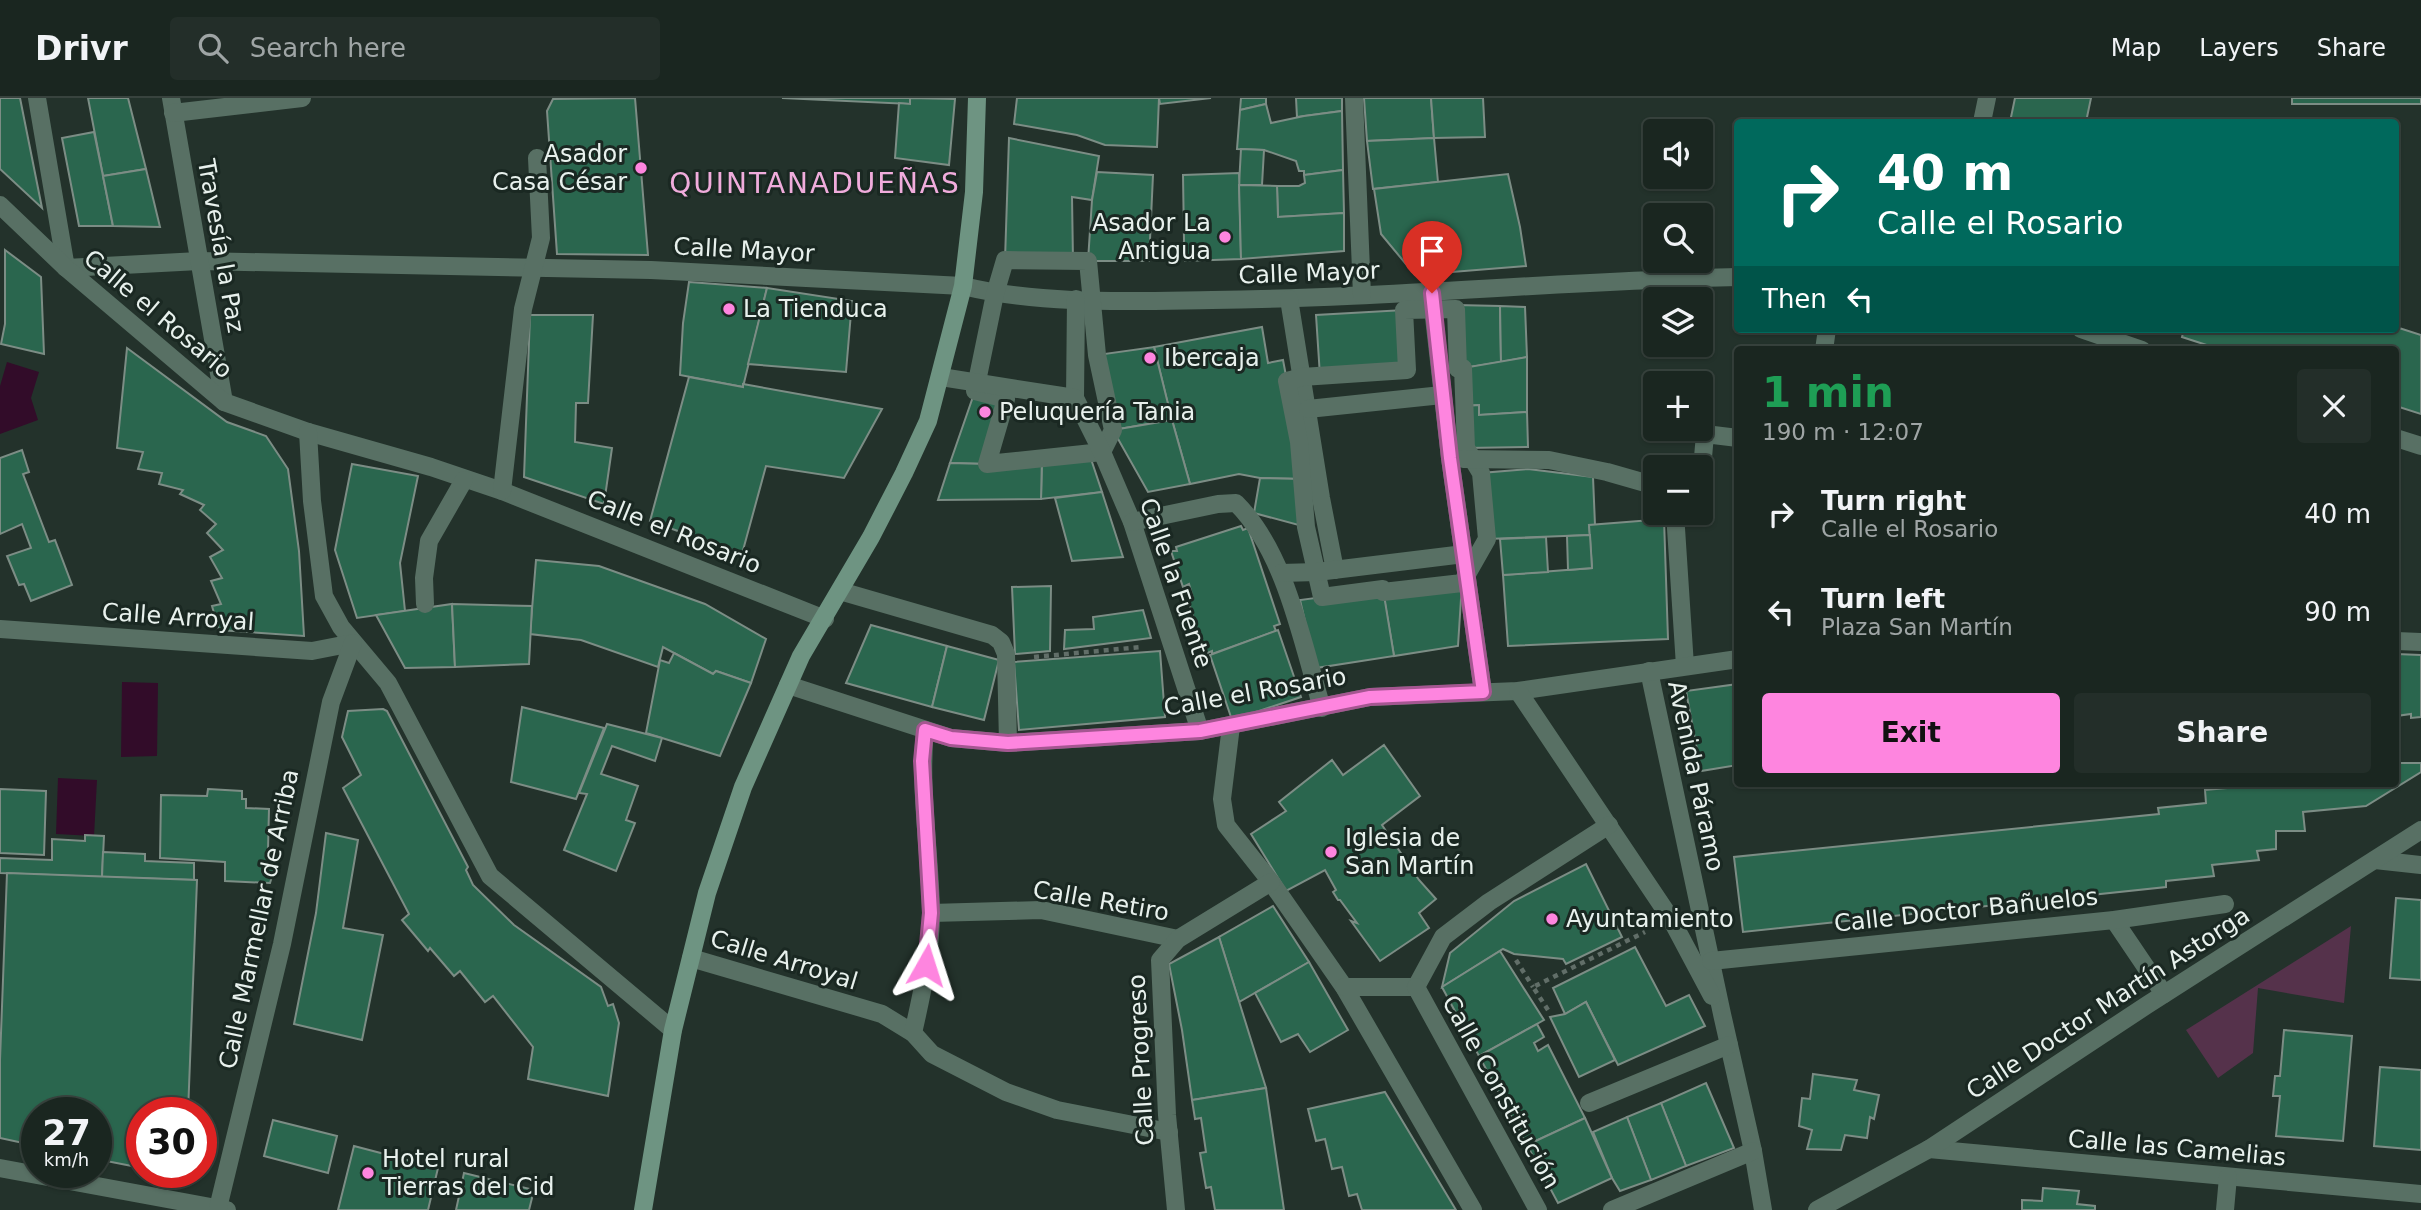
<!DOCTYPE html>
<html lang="en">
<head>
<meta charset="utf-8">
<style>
  body { margin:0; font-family:"DejaVu Sans",sans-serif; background:#232e29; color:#f1f3f6; height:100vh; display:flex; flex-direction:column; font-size:26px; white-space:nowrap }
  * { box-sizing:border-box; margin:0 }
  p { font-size:23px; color:#9fa5a5 }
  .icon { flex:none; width:38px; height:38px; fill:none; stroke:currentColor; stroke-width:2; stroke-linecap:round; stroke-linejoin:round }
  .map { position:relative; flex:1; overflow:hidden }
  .side { position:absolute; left:1734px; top:248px; width:665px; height:441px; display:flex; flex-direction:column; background:#1a2620; border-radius:7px; box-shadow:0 2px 5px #0004,0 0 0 2px #38433e }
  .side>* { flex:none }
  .hud { position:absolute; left:1734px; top:21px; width:665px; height:214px; border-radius:7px; box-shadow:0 2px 5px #0004,0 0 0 2px #38433e; background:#00695c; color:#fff; overflow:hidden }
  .buttons { position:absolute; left:1643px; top:21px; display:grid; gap:14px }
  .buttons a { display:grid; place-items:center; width:70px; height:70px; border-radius:7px; background:#1a2620; box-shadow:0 2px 5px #0004,0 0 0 2px #38433e; font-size:35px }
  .speed { position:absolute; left:21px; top:999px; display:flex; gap:14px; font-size:35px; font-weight:700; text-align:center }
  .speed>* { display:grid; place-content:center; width:91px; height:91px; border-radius:50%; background:#1a2620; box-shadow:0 2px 5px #0004,0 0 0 2px #38433e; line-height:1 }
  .speed small { font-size:18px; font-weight:400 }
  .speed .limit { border:10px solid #d22; background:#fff; color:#111 }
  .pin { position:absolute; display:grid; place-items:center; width:60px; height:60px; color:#fff; margin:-72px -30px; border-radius:50% 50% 50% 0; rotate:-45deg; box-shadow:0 0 7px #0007 }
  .pin .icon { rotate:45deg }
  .me { position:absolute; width:77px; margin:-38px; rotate:6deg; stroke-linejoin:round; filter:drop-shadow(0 0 5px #0008) }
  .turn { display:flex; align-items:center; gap:24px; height:147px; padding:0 28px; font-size:32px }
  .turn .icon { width:91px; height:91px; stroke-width:2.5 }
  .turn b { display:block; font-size:49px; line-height:60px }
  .then { display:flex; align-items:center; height:66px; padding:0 28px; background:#0003; gap:14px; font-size:26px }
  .round { display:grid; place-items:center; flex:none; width:74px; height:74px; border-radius:7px; background:#232e29 }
  .summary { display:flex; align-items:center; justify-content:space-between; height:119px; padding:0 28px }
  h1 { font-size:42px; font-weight:700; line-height:52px; color:#1e9e55 }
  .button { display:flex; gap:14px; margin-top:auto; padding:14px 28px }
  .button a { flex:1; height:80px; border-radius:7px; background:#fe85df; color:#111; font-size:28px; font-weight:700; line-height:80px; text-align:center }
  .button a+a { background:#232e29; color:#f1f3f6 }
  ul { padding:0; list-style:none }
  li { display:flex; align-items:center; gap:21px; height:98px; padding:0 28px }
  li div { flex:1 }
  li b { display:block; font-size:26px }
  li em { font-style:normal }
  header { display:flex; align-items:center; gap:42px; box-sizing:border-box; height:98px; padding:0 35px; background:#1a2620; border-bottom:2px solid #38433e }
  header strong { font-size:33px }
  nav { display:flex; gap:38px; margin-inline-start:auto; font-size:24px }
  .search { width:490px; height:63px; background:#232e29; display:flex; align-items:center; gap:18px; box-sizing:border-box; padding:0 24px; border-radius:7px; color:#9fa5a5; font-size:26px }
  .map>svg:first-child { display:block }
  .green { fill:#55324b }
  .water { fill:#320c29 }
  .building { fill:#2a664e; stroke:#7c8d85; stroke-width:2 }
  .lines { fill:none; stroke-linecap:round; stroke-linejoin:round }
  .path { stroke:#616e68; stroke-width:4.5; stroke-dasharray:5 5; stroke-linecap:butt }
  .street { stroke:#587064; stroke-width:18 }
  .secondary { stroke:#6e9482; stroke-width:18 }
  .route-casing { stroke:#a55691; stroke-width:18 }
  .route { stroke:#fe85df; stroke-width:12 }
  .poi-dot { fill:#fe85df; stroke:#1a2822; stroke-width:2.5 }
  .labels { text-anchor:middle; stroke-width:6; stroke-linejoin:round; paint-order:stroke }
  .poi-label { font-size:24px; fill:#e8f1ed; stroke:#1a2822; text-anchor:start }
  .street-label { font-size:24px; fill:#e8f1ed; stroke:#1a2822 }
  .quarter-label { font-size:28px; letter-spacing:2px; fill:#f0acdc; stroke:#1a2822 }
</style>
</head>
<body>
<header>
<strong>Drivr</strong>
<div class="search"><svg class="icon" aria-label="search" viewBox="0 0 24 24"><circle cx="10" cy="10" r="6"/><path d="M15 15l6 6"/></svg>Search here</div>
<nav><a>Map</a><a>Layers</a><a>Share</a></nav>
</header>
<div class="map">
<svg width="2421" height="1112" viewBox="0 0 2421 1112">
  <rect width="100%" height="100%" fill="#23322b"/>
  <path class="green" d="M2351,828l-7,77 -86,-15 -5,65 -35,25 -32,-48z"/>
  <g class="water">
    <path d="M7,264l32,10 -8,26 7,22 -38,14v-48z"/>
    <path d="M122,584l36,1 -1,73 -36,1z"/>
    <path d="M58,680l39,2 -3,56 -38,-2z"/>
  </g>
  <g class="building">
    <path d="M0,0h20l22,110 -42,-39z"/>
    <path d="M88,0h40l18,71 -43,7z"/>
    <path d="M635,0l13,157 -91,-1 -10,-143 6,-12z"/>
    <path d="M782,0h128v6z"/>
    <path d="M910,0l45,1 -6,66 -54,-7 4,-55 11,1z"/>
    <path d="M1017,0h142l-2,49 -52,-2 -28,-10 -63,-11z"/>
    <path d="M1159,0h52l-51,6z"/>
    <path d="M1241,0h25v6l-26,6z"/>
    <path d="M1296,0h46v13l-45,6z"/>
    <path d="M1364,0h67l3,40 -67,3z"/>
    <path d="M1431,0h52l2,39 -51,1z"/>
    <path d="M2015,0h76l-5,24h-76z"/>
    <rect x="2292" y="0" width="129" height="6"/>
    <path d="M1266,6l5,19 33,-7 38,-5 1,59 -39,5v-4h-5l-3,-10 -32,-11 -27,-1 3,-39z"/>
    <path d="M94,34l9,44 10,50h-34l-17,-88z"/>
    <path d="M1009,40l90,18 -7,44 -20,-3 1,64 -68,-1z"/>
    <path d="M1434,40l4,44 -65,7 -6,-48z"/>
    <path d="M1241,51l23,1 -2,35h-23z"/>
    <path d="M146,71l14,58 -47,-1 -10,-50z"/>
    <path d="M1343,72l1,43 -66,4 -1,-31h22l6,-3 -1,-8z"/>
    <path d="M1097,74l56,3 -4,86h-61l4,-61z"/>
    <path d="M1239,75l2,86 -56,2 -3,-6 2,-14 -1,-66z"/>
    <path d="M1508,76l12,53 6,39 -111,9 -34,-41 -7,-45z"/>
    <path d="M1239,87l38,1 1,31 66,-4v38l-103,8z"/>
    <path d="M5,152l36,27 3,77 -43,-10 4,-20z"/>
    <path d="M689,184l78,6 -24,99 -63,-12 3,-52z"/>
    <path d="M767,190l85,13 -6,71 -98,-8z"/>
    <path d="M1456,207l44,1 1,56 -43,7z"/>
    <path d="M1500,208l25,1 2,50 -26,5z"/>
    <path d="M1404,212l3,60 -87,6 -4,-61z"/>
    <path d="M530,217h63l-5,88h-12l-1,39 37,6 -8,56 -80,-27z"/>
    <path d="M1262,229l6,36 15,-3 15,79 5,40 -43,-1 -21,-4 -49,10 -20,-71 -16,-66z"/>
    <path d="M2396,229l25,8v79l-25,-8v-56h-174l-40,-13 2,-8h212z"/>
    <path d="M1154,249l18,73 -59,10 -16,-75z"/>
    <path d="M127,250l100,74 39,14 22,33 11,82 5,85 -85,-6 -7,-24 9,-2 -10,-23 11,-3 -12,-21 13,-7 -16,-17 9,-9 -16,-14 4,-5 -24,-11 3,-4 -24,-6 3,-11 -24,-4 5,-17 -26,-4z"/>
    <path d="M1527,259v55l-48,3v-10l-14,1 -2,-38z"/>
    <path d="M689,279l54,10v-3l139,25 -38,69 -78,-12 -24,88 -92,-33z"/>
    <path d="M975,293l31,8 -19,65 -37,-1z"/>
    <path d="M1479,307v10l48,-3 1,35 -62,1 -1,-42z"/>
    <path d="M1172,322l18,64 -42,8 -35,-62z"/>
    <path d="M22,352l7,22 -6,2 26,68 6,-2 17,45 -41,16 -7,-17 -5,1 -12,-29 24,-8 -9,-24 -22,10v-76z"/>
    <path d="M1089,355l13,39 -61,7 1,-42z"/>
    <path d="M1042,359l-1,42 -103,1 12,-37 37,1z"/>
    <path d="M352,366l66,12 -18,87 5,48 -48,7 -22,-68z"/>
    <path d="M1528,371l65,8 2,48h-6l1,10 -103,4 -6,-66z"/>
    <path d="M1260,380l43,1 3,48 -52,-14z"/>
    <path d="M1102,394l21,65 -51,4 -17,-63z"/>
    <path d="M1664,421l4,120 -160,7 -5,-71 89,-7 -3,-43z"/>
    <path d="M1241,428l2,4 5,-2 32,96 -6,2 2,5 -64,23v-3l-7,3 -17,-54 5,-2 -4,-14 -6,3 -12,-36h6l-1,-4z"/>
    <path d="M1590,437l2,33 -24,2 -1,-34z"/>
    <path d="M1546,439l2,35 -45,3 -3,-36z"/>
    <path d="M536,462l63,6 106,38 61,35 -15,44 -35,-12 -3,3 -50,-27 -5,20 -77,-27 -51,-6z"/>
    <path d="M1462,485l-4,63 -64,10 -11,-64z"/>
    <path d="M1051,488l-1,65 -35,3 -3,-67z"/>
    <path d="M1383,491l11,67 -78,12 -16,-68z"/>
    <path d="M452,506l3,63 -50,1 -29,-53z"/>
    <path d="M452,506l80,2 -3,58 -74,3z"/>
    <path d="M1143,512l8,28 -87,11 1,-19 29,-1 -1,-12z"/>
    <path d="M871,527l76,21 -15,61 -86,-24z"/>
    <path d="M1278,532l23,67 -69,23 -22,-65z"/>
    <path d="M947,548l52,14 -15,60 -52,-13z"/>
    <path d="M1160,553l5,66 -146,13 -5,-68z"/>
    <path d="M674,555l39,21 3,-3 35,12 -31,73 -74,-23 14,-73 9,3z"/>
    <path d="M2396,556l25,1v62l-10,1v-4l-15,2z"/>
    <path d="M1738,586v81l-37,6 -15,-80z"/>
    <path d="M522,609l82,21 -28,71 -65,-17z"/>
    <path d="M383,611l4,2 81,156 -2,3 7,15 41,40 87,62 7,19 5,-2 6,19 -11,73 -80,-17 5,-32 -40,-51 -8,6 -25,-31 -6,5 -24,-28 -2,3 -26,-31 7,-6 -66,-126 18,-13 -19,-38 6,-26z"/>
    <path d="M607,626l55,14 -7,23 -43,-15 -11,28 37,12 -12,34 9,3 -19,48 -52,-21 23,-56 -8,-1z"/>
    <path d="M1384,647l36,51 -38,29 37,55 17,19 -17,14 10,15 -49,33 -29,-40 6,2 -17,-23h-2l-5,-8 3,-2 -11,-20 -39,21 -35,-57 35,-23 -7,-9 53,-42 11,15z"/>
    <path d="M2396,665h25v9l-55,34 -63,6 2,19h-29v18l-19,2 2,9 -47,5 2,11 -48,5v6l-423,45 -9,-75 425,-43 -1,-6 48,-5 -1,-13 44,-4v-2h147z"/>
    <path d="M0,691l46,2 -2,64 -44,-2z"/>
    <path d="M208,691l34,2v8h4v9l23,1 -1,41h12l-10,33 -45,-2v-19l-65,-4 1,-63 46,1z"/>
    <path d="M326,735l32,7 -15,88 40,7 -21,105 -68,-16 22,-111z"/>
    <path d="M85,737l19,1 -2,41 -102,-4v-15l52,2v-21l33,2z"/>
    <path d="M103,754l42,2v7l49,2v17l-92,-3z"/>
    <path d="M1586,766l36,73 -56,27 -3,-5 -49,-5 -11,-5 -61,38 8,-34 64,-52z"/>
    <path d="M7,775l190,7 -9,233h-46v55l-46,-9v-46h-59v33l-37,-8v-78z"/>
    <path d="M2396,800l25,2v80l-31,-2z"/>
    <path d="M1273,808l36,56 -70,40 -20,-65z"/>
    <path d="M1219,839l47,151 -74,12 -10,-70 -13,-66z"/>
    <path d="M1635,849l31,59 23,-11 16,31 -87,39 -32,-63 -21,12 -12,-26z"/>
    <path d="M1500,853l44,69 -65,36 -37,-69z"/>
    <path d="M1309,864l39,68 -38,22 -12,-18 -17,8 -26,-49z"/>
    <path d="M1586,904l29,58 -36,17 -29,-60 15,-3z"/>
    <path d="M1537,926l7,13 -10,6 4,8 10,-6 37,73 -58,27 -48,-89z"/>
    <path d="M2284,932l68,6 -9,105 -67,-5 4,-40h-7l2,-20h5z"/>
    <path d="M2380,969l41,3v80l-47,-4z"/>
    <path d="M1813,976l44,6 -3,10 25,5 -5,24 -4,-2 -3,21 -22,-3 -4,15 -34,-1 5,-19 -13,-4 3,-28 8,1z"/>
    <path d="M1706,985l28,65 -48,18 -25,-63z"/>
    <path d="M1266,990l18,122h-69l-4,-23 -5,1 -6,-35 6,-1 -5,-34 -6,1 -3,-19z"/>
    <path d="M1385,994l71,118h-94l-5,-16 -8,2 -7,-29 -10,2 -7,-30 -9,2 -8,-32z"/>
    <path d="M1661,1005l25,63 -35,14 -24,-63z"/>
    <path d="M1627,1019l24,63 -31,11 -8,-13 -19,-46z"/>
    <path d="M1585,1020l27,60 -54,25 -31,-58z"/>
    <path d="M273,1022l64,16 -9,37 -64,-17z"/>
    <path d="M354,1048l84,22 -10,42h-90z"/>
    <path d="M464,1075l70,17 -5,20h-73z"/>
    <path d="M2043,1090l36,3 -2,13 18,2v4h-73v-10l20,1z"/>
  </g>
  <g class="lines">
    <g class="path">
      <path d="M1034,559l107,-10"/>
      <path d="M1516,862l17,27"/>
      <path d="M1548,912l-15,-23 112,-55"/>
    </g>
    <g class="street">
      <path d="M37,0l29,170 133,-7 452,9 312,16c78,19 168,15 249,14 175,-2 350,-19 526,-23"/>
      <path d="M171,0l53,304"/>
      <path d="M1354,0l8,197"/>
      <path d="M173,15l129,-15"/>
      <path d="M1982,24l5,-24"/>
      <path d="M0,107l66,63 158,134 84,30 123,35 71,24 323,128"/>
      <path d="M1005,162l83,1 9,94 16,75 -11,22 -115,12 19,-65 -31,-8 20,-97z"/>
      <path d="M1076,201l-1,99 27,54 30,70 68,209"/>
      <path d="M1289,201l32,199 14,72"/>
      <path d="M1432,202l18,158 33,234"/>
      <path d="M1456,211l2,60 5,-1 3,80 15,25 6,66 -25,44 -79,9v-3l-61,8 -16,-70 -7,-85 -12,-61 15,-4 105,-7 -3,-60z"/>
      <path d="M2081,231l61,21"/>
      <path d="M1824,252l3,-21"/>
      <path d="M941,279l134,21"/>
      <path d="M1308,311l134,-14"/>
      <path d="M308,334l4,69 12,95 17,31 47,56 102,193 183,154"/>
      <path d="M2396,340l25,8"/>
      <path d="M1463,361l86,1 58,12 49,14"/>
      <path d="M1701,383l4,-47 33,4"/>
      <path d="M502,393l21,-182 18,-71 -4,-80"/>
      <path d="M1675,415l10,153"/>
      <path d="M1132,424l86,-18 18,-1c50,50 66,139 86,205"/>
      <path d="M1281,475l36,-1 147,-18"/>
      <path d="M840,493l152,44 9,7 5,12 2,89"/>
      <path d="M425,506l-1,-26 5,-37 35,-61"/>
      <path d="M0,531l312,22 41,-8"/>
      <path d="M2396,543l25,1"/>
      <path d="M1649,573l73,343 31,137 10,59"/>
      <path d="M788,587l163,53 57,5 192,-12 170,-34 148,-6 220,-32"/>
      <path d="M1518,593l153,228 41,77"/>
      <path d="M1231,628l-9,73 4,26 45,57 73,105 129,223"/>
      <path d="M2375,762l46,5"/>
      <path d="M931,815l110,-3 137,29"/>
      <path d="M2114,822l50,74"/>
      <path d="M691,860l191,56 31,19 19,21 74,38 51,18 112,22"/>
      <path d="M1711,863l403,-41 111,-16"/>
      <path d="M1344,889h72"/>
      <path d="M1416,889l27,-50 46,-35 120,-77"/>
      <path d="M1416,889l122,223"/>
      <path d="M913,935c9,-39 18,-81 18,-121 -1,-61 -12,-121 -6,-182"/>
      <path d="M1589,1005l140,-58"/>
      <path d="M1929,1051l492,45"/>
      <path d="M0,1070l227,42"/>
      <path d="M218,1110l64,-264 49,-242 22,-59"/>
      <path d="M1176,1112l-9,-95 -7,-155 18,-21 93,-57"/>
      <path d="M1612,1112l141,-59"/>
      <path d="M1817,1112l112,-61 218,-144 274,-175"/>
      <path d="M2225,1112l3,-33"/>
    </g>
    <path class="secondary" d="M643,1112l30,-180 34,-137 36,-106 58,-131 70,-119 33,-64 24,-52 35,-135 11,-94 3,-94"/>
  </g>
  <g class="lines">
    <g class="route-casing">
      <path id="route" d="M926,867l5,-52 -9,-152 3,-31 26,8 57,5 192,-12 170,-34 113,-5 -33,-234 -18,-165"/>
    </g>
    <use href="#route" class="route"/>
  </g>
  <g class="poi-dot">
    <circle cx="641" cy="70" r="7"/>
    <circle cx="1225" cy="139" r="7"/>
    <circle cx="729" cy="211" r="7"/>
    <circle cx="1150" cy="260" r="7"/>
    <circle cx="985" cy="314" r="7"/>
    <circle cx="1331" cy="754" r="7"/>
    <circle cx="1552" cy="821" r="7"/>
    <circle cx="368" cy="1075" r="7"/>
  </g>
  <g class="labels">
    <g class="poi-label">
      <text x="627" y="64" text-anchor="end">Asador<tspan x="627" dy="28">Casa César</tspan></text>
      <text x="1211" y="133" text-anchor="end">Asador La<tspan x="1211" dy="28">Antigua</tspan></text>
      <text x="743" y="219">La Tienduca</text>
      <text x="1164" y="268">Ibercaja</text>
      <text x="999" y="322">Peluquería Tania</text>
      <text x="1345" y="748">Iglesia de<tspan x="1345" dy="28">San Martín</tspan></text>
      <text x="1566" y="829">Ayuntamiento</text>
      <text x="382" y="1069">Hotel rural<tspan x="382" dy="28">Tierras del Cid</tspan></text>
    </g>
    <g class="street-label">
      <text transform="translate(221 148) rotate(80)" y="8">Travesía la Paz</text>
      <text transform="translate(744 152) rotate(3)" y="8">Calle Mayor</text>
      <text transform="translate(1309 175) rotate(-2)" y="8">Calle Mayor</text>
      <text transform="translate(158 216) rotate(40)" y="8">Calle el Rosario</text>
      <text transform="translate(674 434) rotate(22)" y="8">Calle el Rosario</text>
      <text transform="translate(1176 485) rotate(71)" y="8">Calle la Fuente</text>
      <text transform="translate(178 519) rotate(4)" y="8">Calle Arroyal</text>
      <text transform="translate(1255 594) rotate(-10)" y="8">Calle el Rosario</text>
      <text transform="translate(1696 678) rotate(78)" y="8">Avenida Páramo</text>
      <text transform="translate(1101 803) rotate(10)" y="8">Calle Retiro</text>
      <text transform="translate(1966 812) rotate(-6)" y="8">Calle Doctor Bañuelos</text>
      <text transform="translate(259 821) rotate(-78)" y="8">Calle Marmellar de Arriba</text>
      <text transform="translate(784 862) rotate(17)" y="8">Calle Arroyal</text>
      <text transform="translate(2108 905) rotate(-33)" y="8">Calle Doctor Martín Astorga</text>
      <text transform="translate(1141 962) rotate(-93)" y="8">Calle Progreso</text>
      <text transform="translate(1501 994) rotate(61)" y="8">Calle Constitución</text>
      <text transform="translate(2177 1050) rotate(5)" y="8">Calle las Camelias</text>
    </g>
    <g class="quarter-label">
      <text x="815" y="95">QUINTANADUEÑAS</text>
    </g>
  </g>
</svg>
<div class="buttons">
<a><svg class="icon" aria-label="sound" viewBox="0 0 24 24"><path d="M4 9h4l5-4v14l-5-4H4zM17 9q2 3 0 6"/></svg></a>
<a><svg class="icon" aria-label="search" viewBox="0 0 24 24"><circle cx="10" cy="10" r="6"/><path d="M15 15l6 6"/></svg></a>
<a><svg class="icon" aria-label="layers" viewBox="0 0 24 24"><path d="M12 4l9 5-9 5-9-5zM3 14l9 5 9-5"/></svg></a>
<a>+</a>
<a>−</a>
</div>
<div class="speed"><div>27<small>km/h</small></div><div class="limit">30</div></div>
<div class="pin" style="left:1432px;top:195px;background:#d93025"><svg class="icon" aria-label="arrive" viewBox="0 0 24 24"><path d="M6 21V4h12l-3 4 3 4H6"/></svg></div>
<svg class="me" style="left:926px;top:867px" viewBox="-20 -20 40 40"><path d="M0-17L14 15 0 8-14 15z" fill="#fe85df" stroke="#fff" stroke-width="4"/></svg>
<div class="hud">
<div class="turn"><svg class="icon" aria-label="right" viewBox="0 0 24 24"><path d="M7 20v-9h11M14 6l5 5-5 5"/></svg><div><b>40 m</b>Calle el Rosario</div></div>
<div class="then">Then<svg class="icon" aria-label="left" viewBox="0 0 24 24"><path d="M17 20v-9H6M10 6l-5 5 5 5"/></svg></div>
</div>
<section class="side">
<div class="summary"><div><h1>1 min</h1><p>190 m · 12:07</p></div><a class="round"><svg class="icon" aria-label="close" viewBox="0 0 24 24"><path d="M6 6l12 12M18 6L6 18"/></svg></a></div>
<ul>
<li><svg class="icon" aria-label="right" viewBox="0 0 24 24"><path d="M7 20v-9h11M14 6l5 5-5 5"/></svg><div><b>Turn right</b><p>Calle el Rosario</p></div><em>40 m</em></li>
<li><svg class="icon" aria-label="left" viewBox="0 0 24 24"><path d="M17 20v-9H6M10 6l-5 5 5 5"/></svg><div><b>Turn left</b><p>Plaza San Martín</p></div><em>90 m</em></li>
</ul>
<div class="button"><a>Exit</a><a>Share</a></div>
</section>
</div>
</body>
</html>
